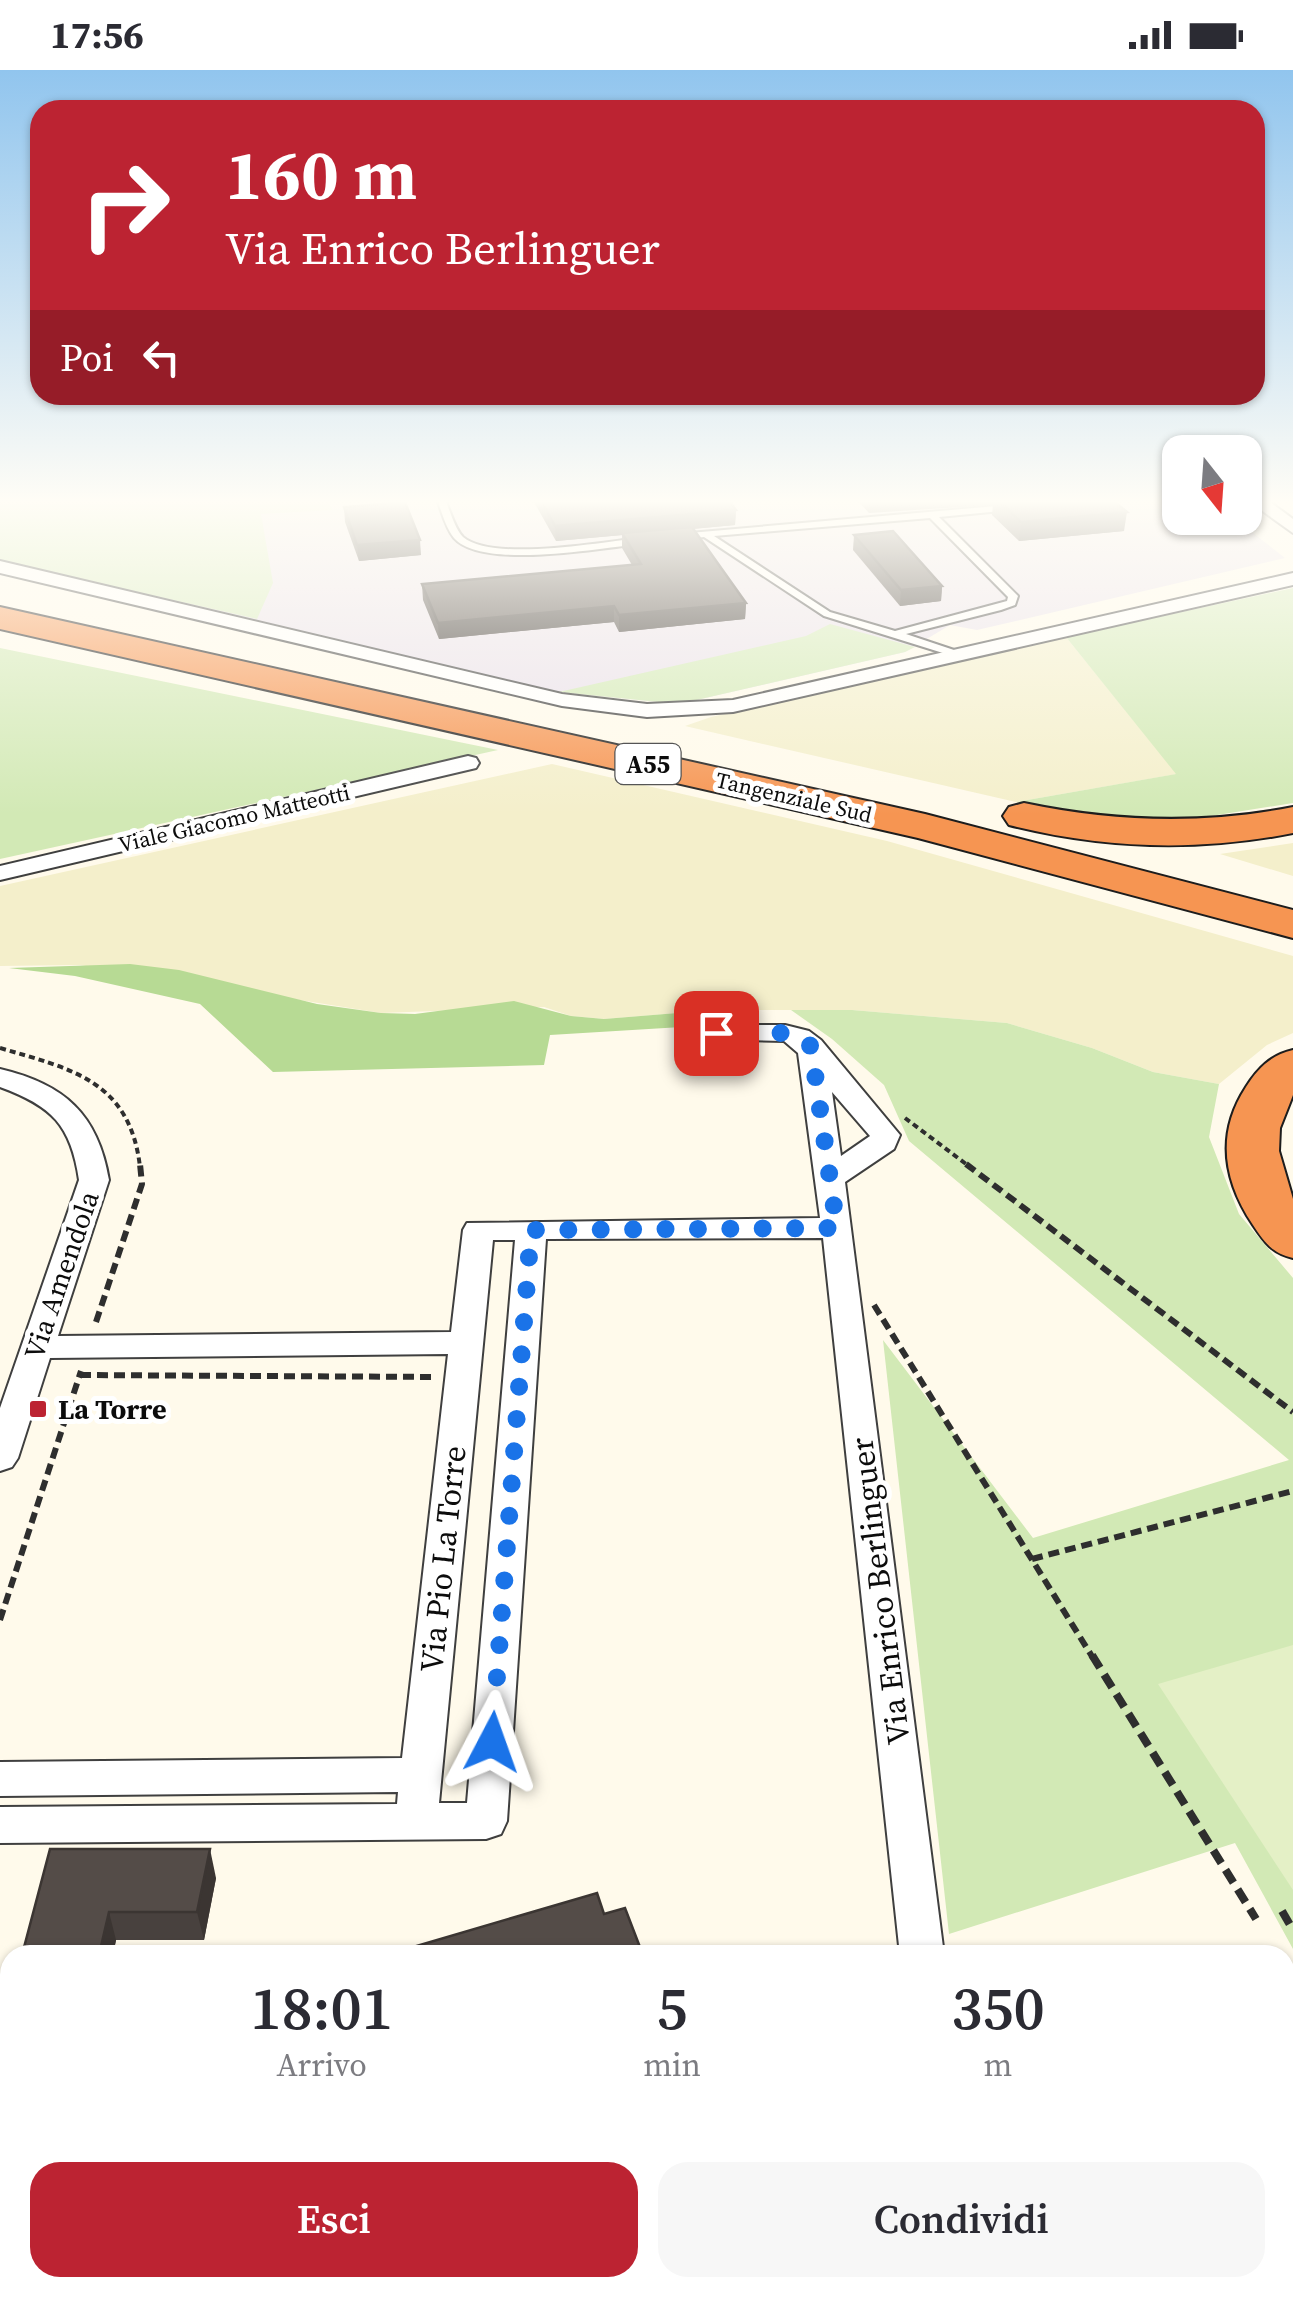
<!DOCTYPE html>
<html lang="it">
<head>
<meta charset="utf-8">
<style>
  body { margin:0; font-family:"Source Serif 4",serif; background:#f7f7f7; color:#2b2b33; height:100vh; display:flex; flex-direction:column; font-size:38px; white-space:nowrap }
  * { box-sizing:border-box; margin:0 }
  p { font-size:32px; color:#7c7c81 }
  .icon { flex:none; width:55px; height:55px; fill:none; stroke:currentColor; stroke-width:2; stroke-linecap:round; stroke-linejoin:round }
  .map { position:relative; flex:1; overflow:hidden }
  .drawer { position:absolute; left:0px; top:1875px; width:1295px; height:352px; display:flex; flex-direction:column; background:#fff; border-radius:30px 30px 0 0; box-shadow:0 2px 8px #0004 }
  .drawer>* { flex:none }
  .top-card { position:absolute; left:30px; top:30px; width:1235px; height:305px; border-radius:30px; box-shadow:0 2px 8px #0004; background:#bc2332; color:#fff; overflow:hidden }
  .needle { width:65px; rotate:163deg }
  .fabs { position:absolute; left:1162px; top:365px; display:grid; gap:20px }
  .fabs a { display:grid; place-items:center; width:100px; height:100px; border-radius:20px; background:#fff; box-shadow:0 2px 8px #0004; font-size:50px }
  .pin { position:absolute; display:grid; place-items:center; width:85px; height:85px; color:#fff; margin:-42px; border-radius:20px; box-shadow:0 5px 15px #0006 }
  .me { position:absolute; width:110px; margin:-55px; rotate:4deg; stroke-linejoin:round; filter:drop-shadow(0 0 8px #0008) }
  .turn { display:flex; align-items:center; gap:35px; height:210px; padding:0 30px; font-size:45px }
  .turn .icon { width:130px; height:130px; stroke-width:2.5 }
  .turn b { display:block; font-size:70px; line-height:85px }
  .then { display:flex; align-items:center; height:95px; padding:0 30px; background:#0003; gap:20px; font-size:38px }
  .eta { display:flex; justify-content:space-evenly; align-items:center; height:170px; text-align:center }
  .eta b { font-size:60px; font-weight:600; line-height:70px }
  .primary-button { display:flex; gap:20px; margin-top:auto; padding:20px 30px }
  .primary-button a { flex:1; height:115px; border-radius:30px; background:#bc2332; color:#fff; font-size:40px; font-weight:600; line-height:115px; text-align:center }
  .primary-button a+a { background:#f7f7f7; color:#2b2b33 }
  .status { display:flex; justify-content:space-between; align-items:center; height:70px; padding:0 50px; background:#fff; direction:ltr }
  .status svg { height:28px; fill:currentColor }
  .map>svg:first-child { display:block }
  .industrial { fill:#e9e0eb }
  .farmland { fill:#f4efcb }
  .green { fill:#d2e9b5 }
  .forest { fill:#b7da94 }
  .pitch { fill:#e4f0c6 }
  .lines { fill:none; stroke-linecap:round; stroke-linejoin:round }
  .service-casing { stroke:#3f3f3f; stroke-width:4 }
  .minor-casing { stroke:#3f3f3f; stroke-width:4 }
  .motorway-casing { stroke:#1d1d1d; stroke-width:4 }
  .path-far2 { stroke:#2e2e2e; stroke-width:4; stroke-dasharray:6 4; stroke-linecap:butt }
  .path-far1 { stroke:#2e2e2e; stroke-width:6; stroke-dasharray:11 6; stroke-linecap:butt }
  .path { stroke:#2e2e2e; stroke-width:8; stroke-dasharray:15 8; stroke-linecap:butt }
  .service { fill:#fff; fill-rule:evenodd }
  .minor { fill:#fff; fill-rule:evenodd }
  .motorway { fill:#f69552; fill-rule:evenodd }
  .wall { fill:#48413e }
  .shaded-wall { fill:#3b3532 }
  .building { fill:#544c48; stroke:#3b3532; stroke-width:2.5 }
  .route { stroke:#1a73e8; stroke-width:18; stroke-dasharray:0 32.4 }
  .poi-dot { fill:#bc2332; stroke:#fff; stroke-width:4 }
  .labels { text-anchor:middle; stroke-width:10; stroke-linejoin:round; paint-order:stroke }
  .far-street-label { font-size:22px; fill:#0c0c0c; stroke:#fff }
  .shield { fill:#fff; stroke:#555; stroke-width:2.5 }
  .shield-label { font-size:25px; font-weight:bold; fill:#0c0c0c }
  .street-label { font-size:28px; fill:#0c0c0c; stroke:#fff }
  .poi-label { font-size:28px; font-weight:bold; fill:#0c0c0c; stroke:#fff; text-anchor:start }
  .near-street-label { font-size:32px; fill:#0c0c0c; stroke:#fff }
</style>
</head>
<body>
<div class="status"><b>17:56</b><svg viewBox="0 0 49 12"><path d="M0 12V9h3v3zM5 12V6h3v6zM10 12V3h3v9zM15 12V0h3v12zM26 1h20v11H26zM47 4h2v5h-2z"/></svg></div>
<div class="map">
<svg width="1293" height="2227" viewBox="0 0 1293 2227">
  <rect width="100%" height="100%" fill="#fffaeb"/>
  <path class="industrial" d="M0,432h1180v16h54l51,40 -308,72 -27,-5 -45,27 -226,52 -120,-12 -559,-131z"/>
  <g class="farmland">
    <path d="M1066,567l111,137 -161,28 -331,-76 26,-9z"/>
    <path d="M552,694l335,77 406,115v77l-26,12 -48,39 -66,-12 -61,-24 -85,-25 -155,-13h-138l-110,9 -33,-3 -27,-9 -163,6 -301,-48 -80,1v-80z"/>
    <path d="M1293,773v33l-73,-22z"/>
  </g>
  <g class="green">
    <path d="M0,432h329l3,8 -71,4 12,69 -16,36 -257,-58z"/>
    <path d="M1293,518v215l-126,20 -151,-21 160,-28 -110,-137z"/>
    <path d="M830,554l85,23 -10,5 -226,52 -120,-12 247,-56z"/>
    <path d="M0,578l498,102 -498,109z"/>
    <path d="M791,940h61l155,13 85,25 61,24 66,12 -10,53 30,77 54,64v671l-58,-106 -286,91 -66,-594 150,198 256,-78 -380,-319 -25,-56 -52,-46z"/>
    <path d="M1293,1937v290h-26l-5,-9h23v-279z"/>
  </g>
  <path class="forest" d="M130,894l49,6 138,34 64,9 34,1 99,-13 57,15 33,3 110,-9 -16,16 -148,9 -6,30 -271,7 -73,-68 -125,-28 -66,-8z"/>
  <path class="pitch" d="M1293,1575v245l-135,-206z"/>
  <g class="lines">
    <g class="service-casing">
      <g id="service">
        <path d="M438,432h8c5,11 9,27 17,35 29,25 139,5 177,1l5,3 -5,3c-40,4 -158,26 -186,-6 -8,-10 -12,-25 -16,-36z"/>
        <path d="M1008,435l4,3 -1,2 -72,7 79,79 -3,9 -14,5 -95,24 57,19v4l-4,1 -135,-42 -120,-79 -26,3 -5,-3 5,-3zM930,448l78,79 -1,4 -112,30 -65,-19 -116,-76z"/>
      </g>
    </g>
    <g class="minor-casing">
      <g id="minor">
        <path d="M1250,432h20l23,17v14z"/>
        <path d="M0,491l562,133 85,10 86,-4 560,-127v12l-560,127 -86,5 -85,-11 -562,-133z"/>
        <path d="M468,686l8,2 3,5 -3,5 -476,112v-14z"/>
        <path d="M717,955h68l24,6 12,9 79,95 -6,14 -49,33 99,773h-44l-77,-717 -277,1 -39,582 -6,13 -15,5 -486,4v-36l397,-3 1,-12 -398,4v-34l402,-4 46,-404 -398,4 -32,100 -6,9 -12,4v-63l79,-228c-8,-55 -27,-74 -79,-93v-18c64,15 98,45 109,111l-51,156 393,-4 12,-102 4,-7 353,-5 -22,-165 -14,-12 -77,-2 -4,-6zM832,1022l38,44 -29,20zM493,1170h22l-48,563h-28z"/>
        <path d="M936,2218h50l1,9h-50z"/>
      </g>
    </g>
    <g class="motorway-casing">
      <g id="motorway">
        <path d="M0,537l925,207 368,96v28l-375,-100 -918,-209z"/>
        <path d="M1024,733c91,19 178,22 269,4v26c-96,19 -189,16 -284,-8l-6,-9 6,-9z"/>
        <path d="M1293,980v45l-13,33 -1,23 14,48v59c-21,-5 -28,-15 -40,-33 -30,-45 -37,-92 -7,-138 12,-19 25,-32 47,-37z"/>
      </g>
    </g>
    <g class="path-far2">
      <path d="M0,978c72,21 130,33 140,119"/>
      <path d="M905,1048l65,49"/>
    </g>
    <g class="path-far1">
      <path d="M966,1094l327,248"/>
      <path d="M874,1235l219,353"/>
      <path d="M96,1252l46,-138 -2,-20"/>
      <path d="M80,1305l357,2"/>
      <path d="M1032,1489l261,-68"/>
      <path d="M0,1550l81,-249"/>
    </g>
    <g class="path">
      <path d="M1092,1585l164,264"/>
      <path d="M1282,1841l11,19"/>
    </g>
    <use href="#service" class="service"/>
    <use href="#minor" class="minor"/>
    <use href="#motorway" class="motorway"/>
  </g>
  <g class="wall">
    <path d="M534,432h196l6,8 -1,15 -42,4 53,74 -1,16 -126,13 -5,-10 -175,17 -16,-39 -1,-16 210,-19 -10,-17v-13l-66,6z"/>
    <path d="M859,432h256l9,29 -105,10 -27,-26 1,-10 -124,8z"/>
    <path d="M344,437l77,48 -62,6 -14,-39z"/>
    <path d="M854,465l88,51 -1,15 -41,5 -47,-56z"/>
    <path d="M50,1779l166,29 -12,62h-88l-3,15h-91z"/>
  </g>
  <g class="shaded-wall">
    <path d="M736,440l-1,15 -179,16 -1,-15z"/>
    <path d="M1127,442l-3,19 -105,10 2,-19z"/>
    <path d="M420,470l1,15 -62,6 -2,-16z"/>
    <path d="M942,516l-1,15 -41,5 1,-16z"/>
    <path d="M746,533l-1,16 -126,13v-17z"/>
    <path d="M614,536v16l-175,17 -1,-16z"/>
    <path d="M210,1779l6,29 -12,62 -7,-28z"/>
    <path d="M109,1842l7,28 -3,15h-14z"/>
    <path d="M22,2218h17l-3,9h-16z"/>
    <path d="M733,2218h27l-1,9h-26z"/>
  </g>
  <g class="building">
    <path d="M405,432l15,38 -63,5 -13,-38z"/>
    <path d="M542,432h188l6,8 -181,16z"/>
    <path d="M1000,432h115l12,10 -106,10z"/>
    <path d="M692,457l54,76 -127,12 -5,-9 -176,17 -16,-39 219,-20 -19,-31z"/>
    <path d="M893,461l49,55 -41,4 -47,-55z"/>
    <path d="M50,1779h160l-13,63h-88l-10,43h-77z"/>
    <path d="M597,1823l7,21 21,-6 18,47h-257z"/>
    <path d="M10,1932v286h12l-2,9h-20v-257z"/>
    <path d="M516,2218h219l4,9h-243l-1,-3z"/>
  </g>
  <linearGradient id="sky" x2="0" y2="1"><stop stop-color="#91c5ee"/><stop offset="0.58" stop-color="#fffdf6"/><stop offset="1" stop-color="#fffdf6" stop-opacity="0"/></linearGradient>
  <rect width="1293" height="744" fill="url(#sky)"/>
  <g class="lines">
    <path class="route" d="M492,1672l39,-512 306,-2 -26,-182 -26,-13h-69"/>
  </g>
  <rect class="poi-dot" x="28" y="1329" width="20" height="20" rx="5"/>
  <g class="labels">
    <g class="far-street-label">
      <text transform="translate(794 727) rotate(13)" y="8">Tangenziale Sud</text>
      <text transform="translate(234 748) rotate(-13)" y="8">Viale Giacomo Matteotti</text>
    </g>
    <rect class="shield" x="615.5" y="674" width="65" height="40" rx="8"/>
    <g class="shield-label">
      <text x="648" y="703">A55</text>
    </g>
    <g class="street-label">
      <text transform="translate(61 1205) rotate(-71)" y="10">Via Amendola</text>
    </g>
    <g class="poi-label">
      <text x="58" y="1349">La Torre</text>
    </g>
    <g class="near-street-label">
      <text transform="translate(443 1489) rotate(-84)" y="11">Via Pio La Torre</text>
      <text transform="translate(880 1521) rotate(-97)" y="11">Via Enrico Berlinguer</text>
    </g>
  </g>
</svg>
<div class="fabs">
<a><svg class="needle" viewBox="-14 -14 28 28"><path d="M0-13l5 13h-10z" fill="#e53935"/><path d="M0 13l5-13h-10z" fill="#7c7c81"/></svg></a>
</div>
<div class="pin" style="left:716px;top:963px;background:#d93025"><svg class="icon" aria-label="arrive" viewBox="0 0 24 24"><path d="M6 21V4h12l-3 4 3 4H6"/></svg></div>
<svg class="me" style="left:492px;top:1672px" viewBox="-20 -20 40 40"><path d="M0-17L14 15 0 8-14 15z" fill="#1a73e8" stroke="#fff" stroke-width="4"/></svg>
<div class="top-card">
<div class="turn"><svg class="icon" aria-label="right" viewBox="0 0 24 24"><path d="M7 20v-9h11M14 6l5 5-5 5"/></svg><div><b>160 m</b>Via Enrico Berlinguer</div></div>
<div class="then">Poi<svg class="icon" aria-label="left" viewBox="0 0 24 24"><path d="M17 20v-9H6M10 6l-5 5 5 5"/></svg></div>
</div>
<section class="drawer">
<div class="eta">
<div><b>18:01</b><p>Arrivo</p></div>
<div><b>5</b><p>min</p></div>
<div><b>350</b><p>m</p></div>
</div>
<div class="primary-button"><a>Esci</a><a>Condividi</a></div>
</section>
</div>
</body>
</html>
